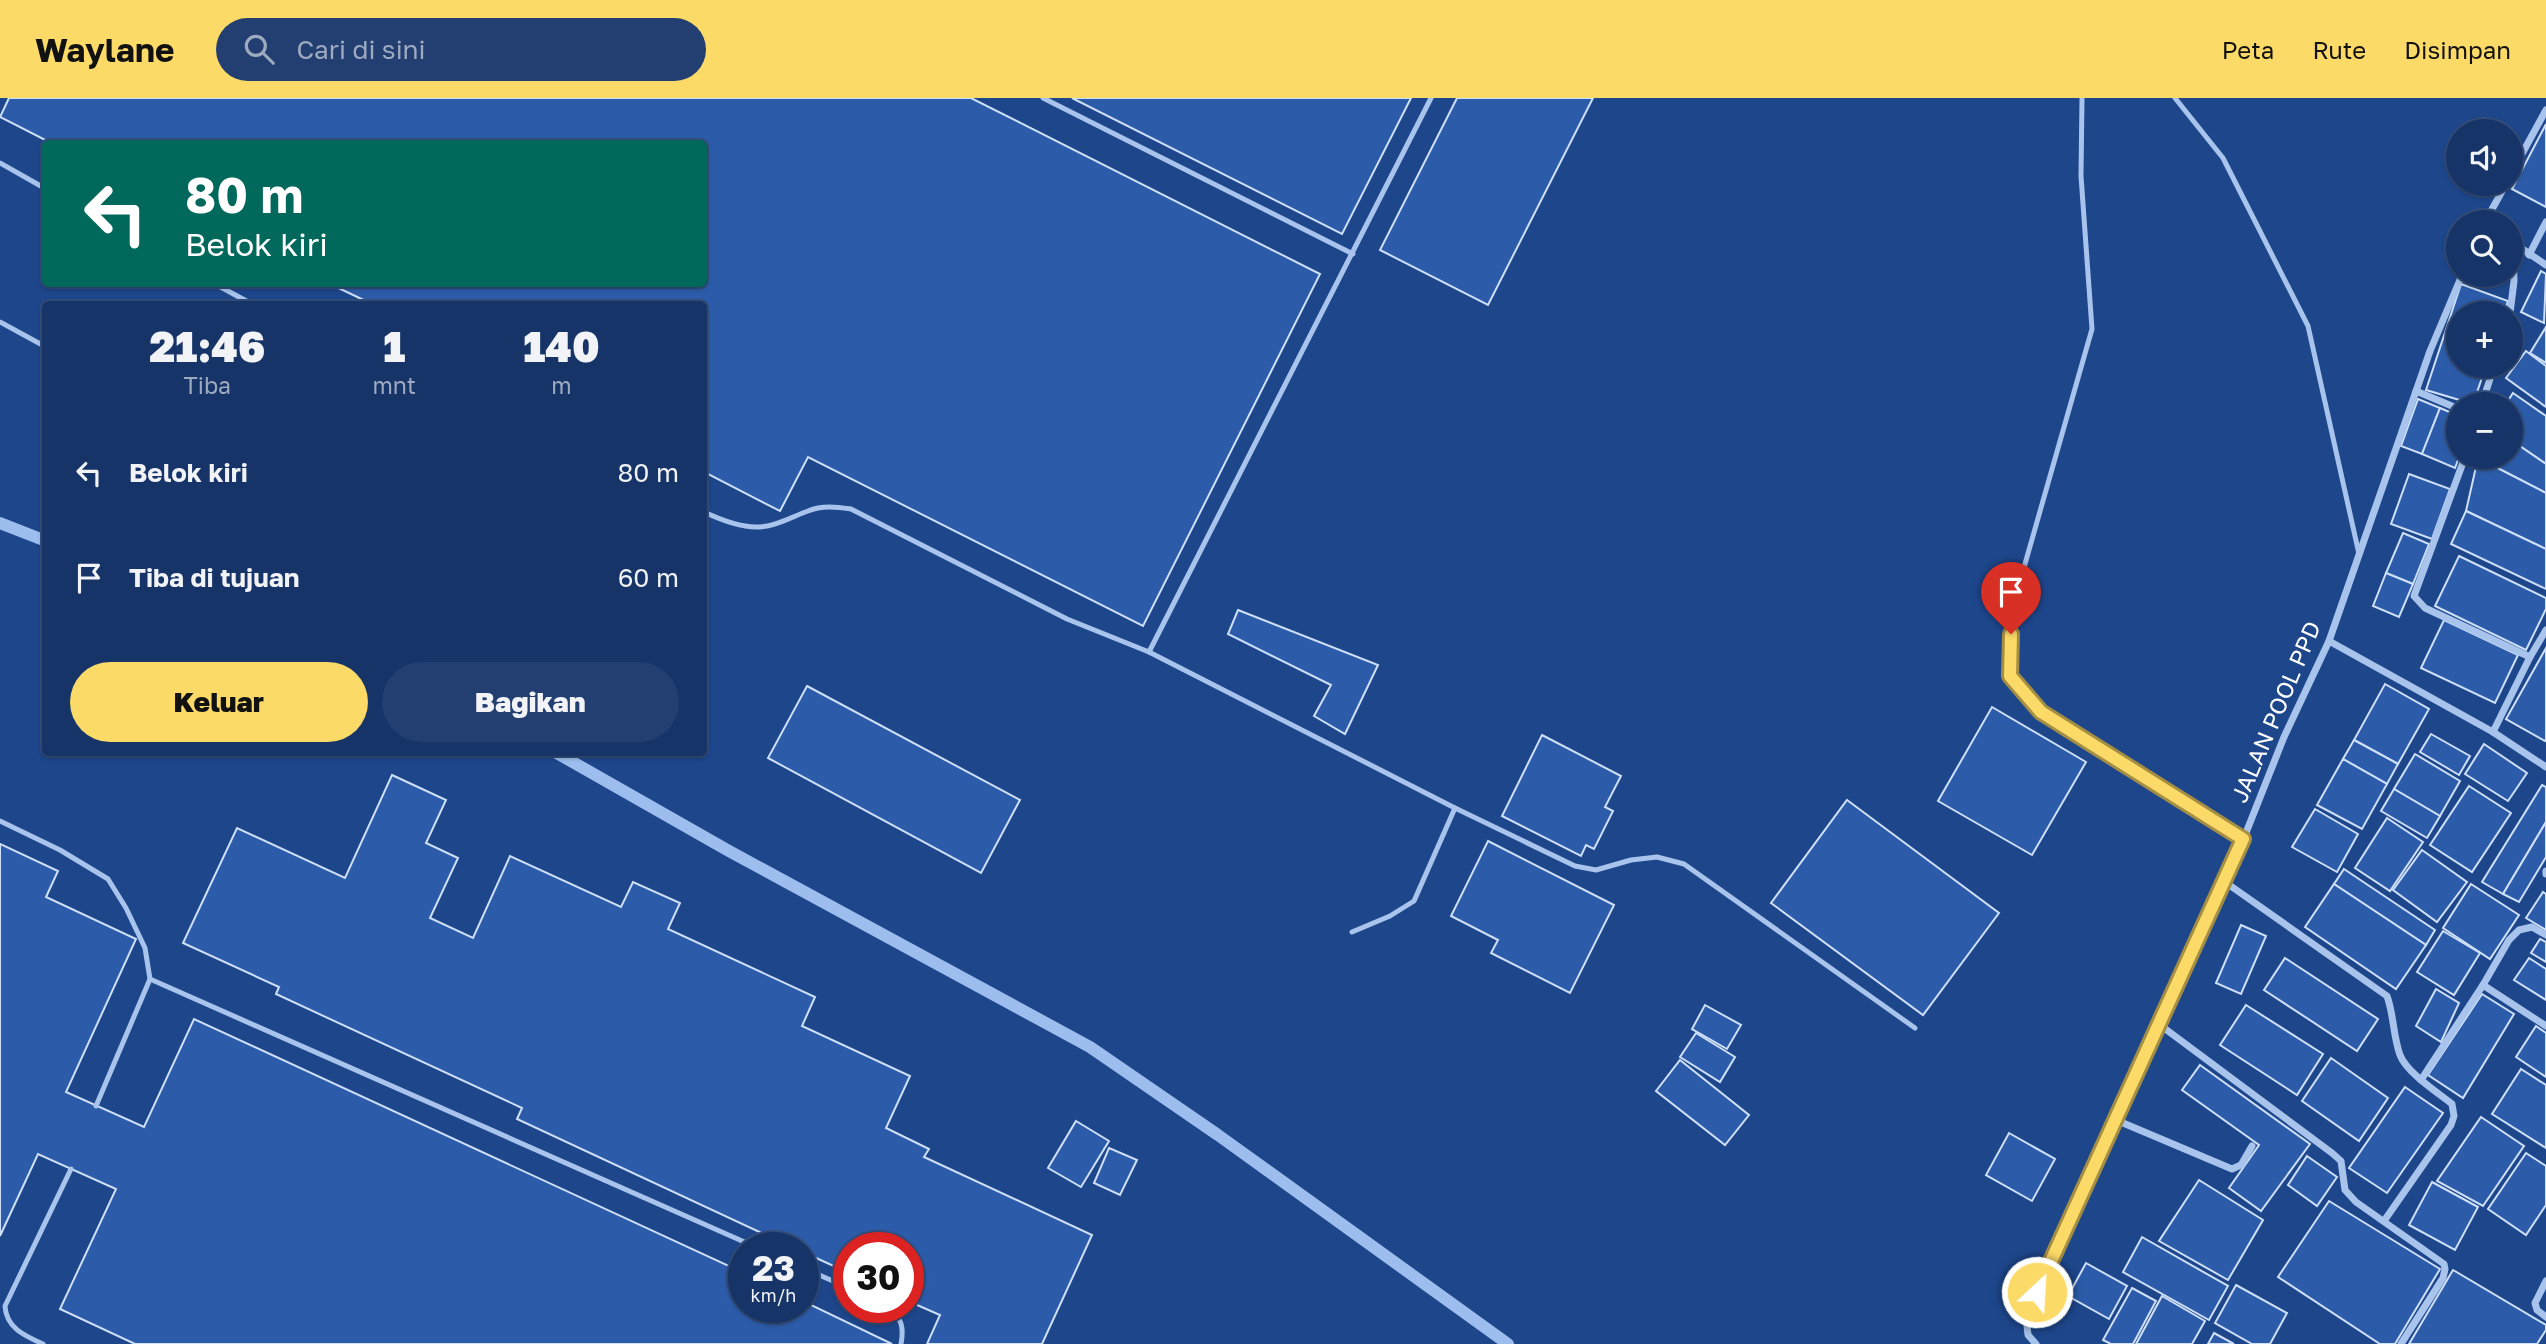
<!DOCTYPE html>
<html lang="id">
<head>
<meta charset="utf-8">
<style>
  body { margin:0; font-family:"Golos Text",sans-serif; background:#233f71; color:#f1f3f6; height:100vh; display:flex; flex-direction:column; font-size:26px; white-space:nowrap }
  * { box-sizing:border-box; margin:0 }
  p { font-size:23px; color:#9eaac0 }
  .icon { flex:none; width:38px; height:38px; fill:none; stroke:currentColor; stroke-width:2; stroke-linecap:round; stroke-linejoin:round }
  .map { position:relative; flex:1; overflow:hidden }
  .side { position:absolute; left:42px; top:203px; width:665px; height:455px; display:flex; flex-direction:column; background:#163468; border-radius:7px; box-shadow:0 2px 5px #0004,0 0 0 2px #354f7c }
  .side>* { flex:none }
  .hud { position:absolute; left:42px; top:42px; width:665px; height:147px; border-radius:7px; box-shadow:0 2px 5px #0004,0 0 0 2px #354f7c; background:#00695c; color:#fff; overflow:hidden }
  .controls { position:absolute; left:2446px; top:21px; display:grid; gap:14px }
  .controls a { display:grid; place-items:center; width:77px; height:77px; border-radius:50%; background:#163468; box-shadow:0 2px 5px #0004,0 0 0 2px #354f7c; font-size:35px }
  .speed { position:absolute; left:728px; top:1134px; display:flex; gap:14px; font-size:35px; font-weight:700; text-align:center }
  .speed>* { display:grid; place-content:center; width:91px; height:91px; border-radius:50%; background:#163468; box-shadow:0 2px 5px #0004,0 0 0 2px #354f7c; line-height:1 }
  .speed small { font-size:18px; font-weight:400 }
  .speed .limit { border:10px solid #d22; background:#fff; color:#111 }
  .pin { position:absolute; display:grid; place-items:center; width:60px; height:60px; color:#fff; margin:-72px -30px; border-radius:50% 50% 50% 0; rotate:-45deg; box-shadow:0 0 7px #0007 }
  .pin .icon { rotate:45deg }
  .me { position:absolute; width:77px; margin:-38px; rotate:25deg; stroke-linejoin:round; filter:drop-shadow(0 0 5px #0008) }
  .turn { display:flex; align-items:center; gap:24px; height:147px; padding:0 28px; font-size:32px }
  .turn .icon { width:91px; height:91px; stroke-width:2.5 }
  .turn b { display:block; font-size:49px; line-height:60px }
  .eta { display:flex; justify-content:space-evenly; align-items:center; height:119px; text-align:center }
  .eta b { font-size:42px; font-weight:800; line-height:49px }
  .action { display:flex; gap:14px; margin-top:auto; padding:14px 28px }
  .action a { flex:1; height:80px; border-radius:42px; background:#fcda67; color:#111; font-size:28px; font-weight:800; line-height:80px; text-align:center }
  .action a+a { background:#233f71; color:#f1f3f6 }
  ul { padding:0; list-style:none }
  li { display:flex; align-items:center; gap:21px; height:105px; padding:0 28px }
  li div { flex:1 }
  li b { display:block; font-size:26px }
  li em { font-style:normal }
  header { display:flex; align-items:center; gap:42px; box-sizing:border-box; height:98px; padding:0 35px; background:#fcda67; color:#111 }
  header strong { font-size:33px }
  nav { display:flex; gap:38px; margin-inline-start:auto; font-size:24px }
  .search { width:490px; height:63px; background:#233f71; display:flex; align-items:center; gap:18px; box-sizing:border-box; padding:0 24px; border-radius:38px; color:#9eaac0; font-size:26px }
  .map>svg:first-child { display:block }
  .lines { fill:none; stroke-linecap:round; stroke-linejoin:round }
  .stream { stroke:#9cbdee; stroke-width:12 }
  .building { fill:#2c5ca9; stroke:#cedff9; stroke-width:2 }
  .service { stroke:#a8c3ec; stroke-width:5 }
  .minor { stroke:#a8c3ec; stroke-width:7 }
  .route-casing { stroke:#a48e43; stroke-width:18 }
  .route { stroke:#fcda67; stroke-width:12 }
  .labels { text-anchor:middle; stroke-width:7; stroke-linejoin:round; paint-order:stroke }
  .street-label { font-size:23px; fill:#fff; stroke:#1d468b }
</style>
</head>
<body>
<header>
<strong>Waylane</strong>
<div class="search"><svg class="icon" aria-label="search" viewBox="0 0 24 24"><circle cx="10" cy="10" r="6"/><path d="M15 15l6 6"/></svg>Cari di sini</div>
<nav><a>Peta</a><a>Rute</a><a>Disimpan</a></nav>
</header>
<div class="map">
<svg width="2546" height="1246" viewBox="0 0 2546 1246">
  <rect width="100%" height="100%" fill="#1d468b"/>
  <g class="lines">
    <g class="stream">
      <path d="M0,425l46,18"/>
      <path d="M555,654l174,99 361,196 128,88 290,209"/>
    </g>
  </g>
  <g class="building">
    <path d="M9,0h962l349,176 -177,352 -335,-169 -28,54 -76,-39v-168h-332l-42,-20h374v-140h-651l-53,-27z"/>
    <path d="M1072,0h339l-69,136z"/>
    <path d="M1457,0h136l-105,207 -108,-55z"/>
    <path d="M2546,26v83l-34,-18z"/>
    <path d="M2541,173l5,3 -2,49 -23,-11z"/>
    <path d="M2461,186l47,17 -4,12h-45v53h27l-13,38 -47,-14z"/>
    <path d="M2546,229v36l-16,-10z"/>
    <path d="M2526,253l20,15v41l-40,-29z"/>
    <path d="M2513,295l33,23v48l-35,-24v-36h-5z"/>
    <path d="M2418,301l22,9 -18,46 -21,-8z"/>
    <path d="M2440,310l19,8v41l-4,11 -33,-14z"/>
    <path d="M2511,342l35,24v29l-68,-35 33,-1z"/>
    <path d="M2478,360l68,35v56l-80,-38z"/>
    <path d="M2409,376l41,15 -18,50 -41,-15z"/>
    <path d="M2466,413l80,38v40l-95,-45z"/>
    <path d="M2403,435l26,11 -16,40 -27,-11z"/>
    <path d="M2459,458l87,42v11l-20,41 -91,-44z"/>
    <path d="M2386,475l27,11 -14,33 -26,-11z"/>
    <path d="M1238,512l140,55 -33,69 -31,-18 17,-31 -103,-51z"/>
    <path d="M2444,522l74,35 -23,48 -74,-35z"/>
    <path d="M2546,550v91l-1,2 -39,-22z"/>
    <path d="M2385,586l44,25 -31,55 -44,-24z"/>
    <path d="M807,588l213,114 -39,73 -213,-115z"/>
    <path d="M1992,609l94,55 -54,93 -94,-54z"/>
    <path d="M2431,636l39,22 -11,19 -39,-23z"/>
    <path d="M1542,637l79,41 -16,31 8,4 -19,38 -8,-4 -5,11 -79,-40z"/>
    <path d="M2354,642l44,24 -11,20 -44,-25z"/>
    <path d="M2484,646l43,29 -19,28 -43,-27z"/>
    <path d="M2415,656l45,27 -20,35 -46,-27z"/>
    <path d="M2343,661l44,25 -25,45 -45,-24z"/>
    <path d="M392,677l54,25 -20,43 32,15 -28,60 43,20 37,-82 111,51 12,-25 47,21 -12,26 147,68 -13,29 108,50 -24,52 43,21 -5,8 168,78 -50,109h-115l13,-29 -32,-14v-53h-59v25l-46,-21v-4h-9l-277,-129 5,-11 -246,-114 3,-7 -96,-44 54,-115 108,50z"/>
    <path d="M2542,687l4,2v35l-43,72 -21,-12z"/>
    <path d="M2469,688l42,27 -39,59 -42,-27z"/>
    <path d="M2394,691l46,27 -13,22 -46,-27z"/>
    <path d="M1847,702l152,113 -76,102 -152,-112z"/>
    <path d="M2315,711l43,25 -21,38 -45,-25z"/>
    <path d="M2387,720l36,24 -33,49 -35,-23z"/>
    <path d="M2546,724v35l-27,45 -16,-8z"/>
    <path d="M1488,743l126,64 -44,88 -79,-40 7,-13 -47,-24z"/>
    <path d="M0,746l58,27 -12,26 90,42 -70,153 78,35 50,-108 550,254v34h59v-6l89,43h-757l-75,-35 56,-120 -78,-35 -38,82z"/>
    <path d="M2422,752l45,32 -30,40 -44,-32z"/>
    <path d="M2344,771l91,61 -9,15 -92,-61z"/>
    <path d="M2334,786l92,61 -30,44 -91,-62z"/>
    <path d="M2471,786l48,31 -29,44 -47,-31z"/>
    <path d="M2543,794l3,2v36l-20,-12z"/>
    <path d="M2241,827l25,11 -25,58 -25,-11z"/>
    <path d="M2443,833l37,22 -26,42 -37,-23z"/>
    <path d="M2540,841l6,3v20l-15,-9z"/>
    <path d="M2285,860l93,61 -21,32 -93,-61z"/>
    <path d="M2529,860l17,11v31l-32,-20z"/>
    <path d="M2436,891l23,14 -18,39 -25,-16z"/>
    <path d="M2482,896l32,20 -51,84 -35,-23z"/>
    <path d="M1705,907l36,20 -14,24 -35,-20z"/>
    <path d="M2246,907l77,49 -26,41 -77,-50z"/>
    <path d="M2536,928l10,7v44l-30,-20z"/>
    <path d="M1696,935l39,24 -15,25 -40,-25z"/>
    <path d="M2331,960l57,40 -29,43 -57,-40z"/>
    <path d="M1680,962l69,55 -24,30 -69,-54z"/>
    <path d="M2200,967l110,79 -49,67 -32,-23 30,-43 -77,-55z"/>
    <path d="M2521,971l25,16v63l-54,-34z"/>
    <path d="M2405,989l38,26 -56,80 -38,-25z"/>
    <path d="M2481,1019l43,29 -41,60 -46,-25z"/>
    <path d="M1076,1023l33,20 -28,46 -33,-19z"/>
    <path d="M2009,1035l46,26 -23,42 -46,-26z"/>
    <path d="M1109,1050l28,12 -17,35 -26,-12z"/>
    <path d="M2526,1055l20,13v39l-20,30 -38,-26z"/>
    <path d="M2307,1058l30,21 -20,29 -29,-21z"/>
    <path d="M2199,1082l64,40 -35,60 -69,-39z"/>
    <path d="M2432,1084l46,25 -23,43 -46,-25z"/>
    <path d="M2329,1103l111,68 -45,75h-15l-102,-67z"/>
    <path d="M2142,1139l86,49 -19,34 -86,-48z"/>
    <path d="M2086,1165l41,23 -18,33 -41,-23z"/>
    <path d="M2453,1172l93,55v5l-9,14h-128z"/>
    <path d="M2236,1187l51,28 -17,31h-18l-37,-21z"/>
    <path d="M2132,1190l24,13 -23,43h-22l-8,-4z"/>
    <path d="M2162,1198l43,25 -13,23h-56z"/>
    <path d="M2214,1235l20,11h-26z"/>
  </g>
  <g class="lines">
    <g class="service">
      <path d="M1043,0l310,156"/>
      <path d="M2082,0l-1,78 11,153 -81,284 -1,63 31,36 202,127"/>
      <path d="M2175,0l48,60 85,168 51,228"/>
      <path d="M0,65l46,26"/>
      <path d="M215,186l37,20"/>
      <path d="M0,224l46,25"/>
      <path d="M704,414c15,7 35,15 52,15 19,0 35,-10 52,-16 14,-6 29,-4 43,-2l216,110 82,33 282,-554"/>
      <path d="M1149,554l306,156 -41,93 -24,15 -38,16"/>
      <path d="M1455,710l120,58 21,4 35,-10 26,-3 27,7 231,164"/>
      <path d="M0,723l60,29 48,29 18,29 19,40 5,31 608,269"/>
      <path d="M96,1008l54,-127"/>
      <path d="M803,1170l46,20"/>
      <path d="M889,1209c13,11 15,21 12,37"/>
      <path d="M43,1246c-18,-8 -37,-16 -38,-38l66,-137"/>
    </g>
    <g class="minor">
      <path d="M2511,76l35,-64"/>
      <path d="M2485,124l21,-38"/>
      <path d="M2512,144l34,23"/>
      <path d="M2529,157l17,-33"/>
      <path d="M2510,215l4,-32 -1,-38"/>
      <path d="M2416,293l43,18"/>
      <path d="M2482,306l12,-38"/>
      <path d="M2465,359l-51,139 11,12 105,49"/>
      <path d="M2329,543l164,91 53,35"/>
      <path d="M2493,634l37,-75 16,-27"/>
      <path d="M2546,773v3"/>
      <path d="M2225,784l162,114c7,19 6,40 13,59 7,18 37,37 52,49l2,12 -3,9 -67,96"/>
      <path d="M2483,887l63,41"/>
      <path d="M2160,927l172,128 9,8 4,29 11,12 88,62 1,5 -2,9 -42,66"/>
      <path d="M2421,982l62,-95 26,-45 10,-10 13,-3 14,8"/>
      <path d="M2116,1022l116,49 9,-4 11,-19"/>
      <path d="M2546,1183l-11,22 2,7 9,7"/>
      <path d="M2036,1246l-8,-9 -2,-19 206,-448 52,-131 45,-96 101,-290 32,-76"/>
    </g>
  </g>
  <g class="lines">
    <g class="route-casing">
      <path id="route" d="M2011,536l-1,42 31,36 202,127 -206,453"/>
    </g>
    <use href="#route" class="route"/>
  </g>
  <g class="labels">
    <g class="street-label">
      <text transform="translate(2276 614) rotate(-67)" y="8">JALAN POOL PPD</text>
    </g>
  </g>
</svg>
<div class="controls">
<a><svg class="icon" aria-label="sound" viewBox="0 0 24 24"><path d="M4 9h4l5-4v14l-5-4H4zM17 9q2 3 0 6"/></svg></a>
<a><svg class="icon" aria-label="search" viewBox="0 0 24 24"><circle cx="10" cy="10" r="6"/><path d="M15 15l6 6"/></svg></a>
<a>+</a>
<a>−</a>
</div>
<div class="speed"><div>23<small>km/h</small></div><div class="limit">30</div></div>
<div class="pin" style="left:2011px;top:536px;background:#d93025"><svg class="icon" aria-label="arrive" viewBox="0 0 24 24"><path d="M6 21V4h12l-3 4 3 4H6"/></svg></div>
<svg class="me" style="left:2037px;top:1194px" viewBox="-20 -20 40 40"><circle r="17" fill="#fcda67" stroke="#fff" stroke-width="3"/><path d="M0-11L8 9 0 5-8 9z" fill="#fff"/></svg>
<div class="hud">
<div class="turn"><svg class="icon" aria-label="left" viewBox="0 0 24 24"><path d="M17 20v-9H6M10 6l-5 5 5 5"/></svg><div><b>80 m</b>Belok kiri</div></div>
</div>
<section class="side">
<div class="eta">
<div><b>21:46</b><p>Tiba</p></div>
<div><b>1</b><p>mnt</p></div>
<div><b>140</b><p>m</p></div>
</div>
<ul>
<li><svg class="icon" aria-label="left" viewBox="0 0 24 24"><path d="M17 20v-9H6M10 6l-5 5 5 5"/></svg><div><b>Belok kiri</b></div><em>80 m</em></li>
<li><svg class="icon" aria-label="arrive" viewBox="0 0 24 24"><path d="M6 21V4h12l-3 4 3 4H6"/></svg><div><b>Tiba di tujuan</b></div><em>60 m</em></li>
</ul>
<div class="action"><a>Keluar</a><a>Bagikan</a></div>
</section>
</div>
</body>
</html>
